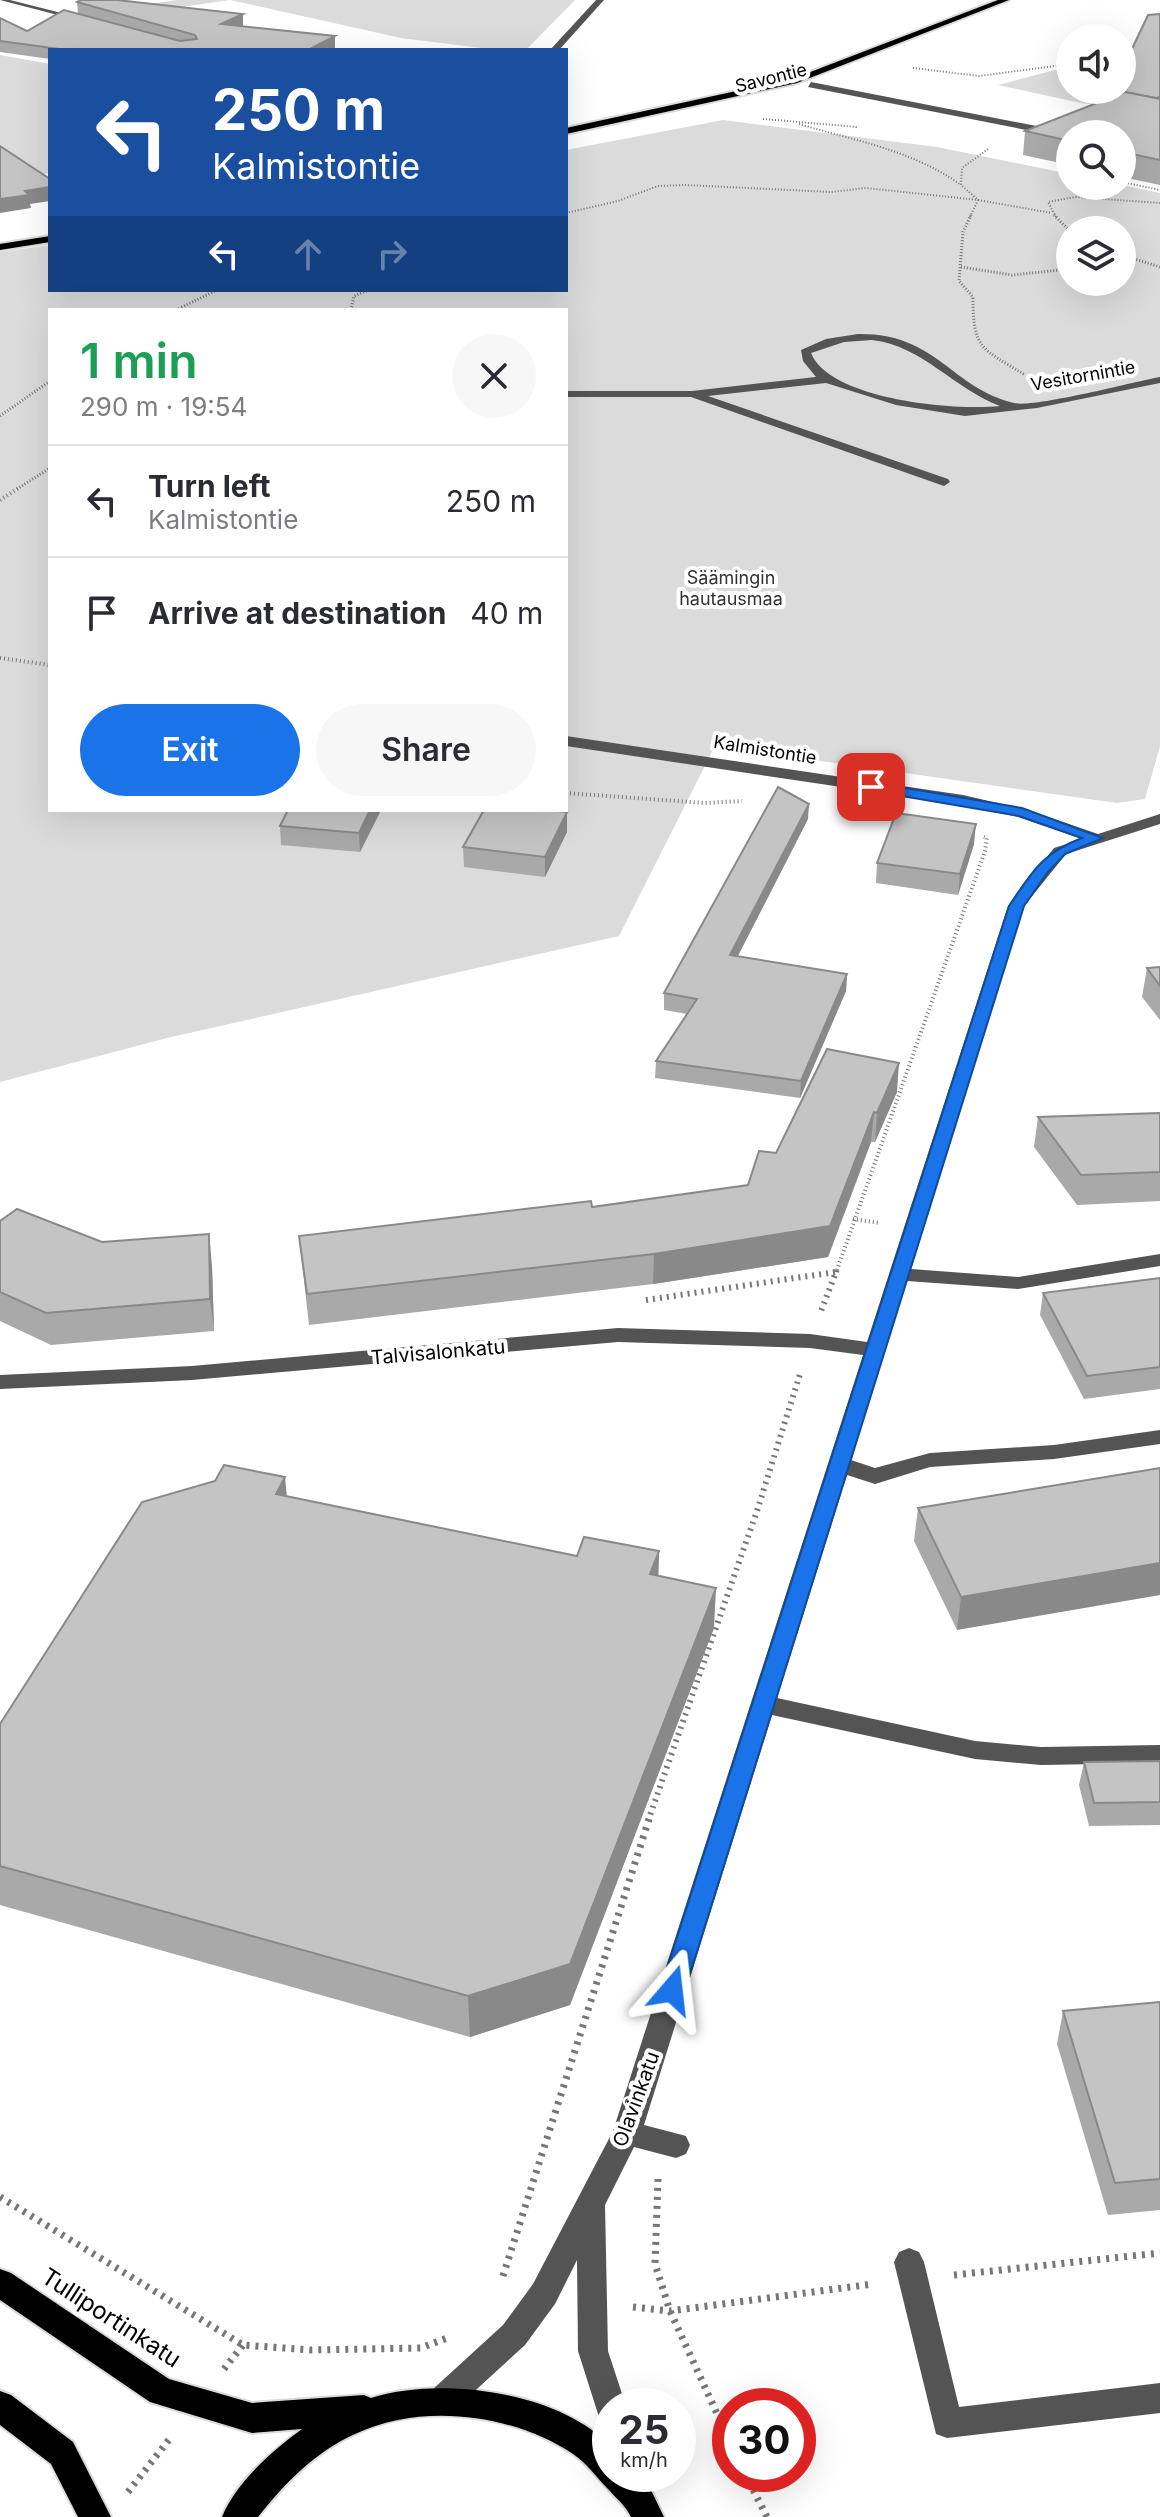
<!DOCTYPE html>
<html lang="en">
<head>
<meta charset="utf-8">
<style>
  body { margin:0; font-family:Inter,sans-serif; background:#f7f7f7; color:#2b2b33; height:100vh; display:flex; flex-direction:column; font-size:30px; white-space:nowrap }
  * { box-sizing:border-box; margin:0 }
  p { font-size:26px; color:#7c7c81 }
  .icon { flex:none; width:44px; height:44px; fill:none; stroke:currentColor; stroke-width:2; stroke-linecap:round; stroke-linejoin:round }
  .map { position:relative; flex:1; overflow:hidden }
  .panel { position:absolute; left:48px; top:308px; width:520px; height:504px; display:flex; flex-direction:column; background:#fff; border-radius:0px; box-shadow:0 8px 32px #0002 }
  .panel>* { flex:none }
  .hud { position:absolute; left:48px; top:48px; width:520px; height:244px; border-radius:0px; box-shadow:0 8px 32px #0002; background:#1a4fa0; color:#fff; overflow:hidden }
  .fabs { position:absolute; left:1056px; top:24px; display:grid; gap:16px }
  .fabs a { display:grid; place-items:center; width:80px; height:80px; border-radius:50%; background:#fff; box-shadow:0 8px 32px #0002; font-size:40px }
  .speed { position:absolute; left:592px; top:2388px; display:flex; gap:16px; font-size:40px; font-weight:700; text-align:center }
  .speed>* { display:grid; place-content:center; width:104px; height:104px; border-radius:50%; background:#fff; box-shadow:0 8px 32px #0002; line-height:1 }
  .speed small { font-size:20px; font-weight:400 }
  .speed .limit { border:12px solid #d22; background:#fff; color:#111 }
  .pin { position:absolute; display:grid; place-items:center; width:68px; height:68px; color:#fff; margin:-34px; border-radius:16px; box-shadow:0 4px 12px #0006 }
  .me { position:absolute; width:88px; margin:-44px; rotate:17deg; stroke-linejoin:round; filter:drop-shadow(0 0 6px #0008) }
  .turn { display:flex; align-items:center; gap:28px; height:168px; padding:0 32px; font-size:36px }
  .turn .icon { width:104px; height:104px; stroke-width:2.5 }
  .turn b { display:block; font-size:56px; line-height:68px }
  .lanes { display:flex; align-items:center; height:76px; padding:0 32px; background:#0003; justify-content:center; gap:40px; direction:ltr }
  .lanes .off { opacity:.35 }
  .round { display:grid; place-items:center; flex:none; width:84px; height:84px; border-radius:42px; background:#f7f7f7 }
  .head { display:flex; align-items:center; justify-content:space-between; height:136px; padding:0 32px }
  h1 { font-size:48px; font-weight:600; line-height:60px; color:#1e9e55 }
  .primary-button { display:flex; gap:16px; margin-top:auto; padding:16px 32px }
  .primary-button a { flex:1; height:92px; border-radius:48px; background:#1a73e8; color:#fff; font-size:32px; font-weight:600; line-height:92px; text-align:center }
  .primary-button a+a { background:#f7f7f7; color:#2b2b33 }
  ul { padding:0; list-style:none }
  li { display:flex; align-items:center; gap:24px; height:112px; padding:0 32px; border-top:2px solid #e1e1e2 }
  li div { flex:1 }
  li b { display:block; font-size:30px }
  li em { font-style:normal }
  .map>svg:first-child { display:block }
  .green { fill:#dbdbdb; fill-rule:evenodd }
  .lines { fill:none; stroke-linecap:round; stroke-linejoin:round }
  .major-casing { stroke:#dbdbdb; stroke-width:4 }
  .path-far4 { stroke:#767676; stroke-width:2; stroke-dasharray:1 2; stroke-linecap:butt }
  .path-far3 { stroke:#767676; stroke-width:3; stroke-dasharray:1 2; stroke-linecap:butt }
  .path-far2 { stroke:#767676; stroke-width:4; stroke-dasharray:1 3; stroke-linecap:butt }
  .path-far1 { stroke:#767676; stroke-width:6; stroke-dasharray:2 5; stroke-linecap:butt }
  .path { stroke:#767676; stroke-width:7; stroke-dasharray:3 6; stroke-linecap:butt }
  .minor { fill:#545454; fill-rule:evenodd }
  .major { fill:#000; fill-rule:evenodd }
  .wall { fill:#a9a9a9 }
  .shaded-wall { fill:#898989 }
  .building { fill:#c4c4c4; stroke:#898989; stroke-width:2 }
  .route { fill:#1a73e8; stroke:#114b97; stroke-width:2 }
  .labels { text-anchor:middle; stroke-width:8; stroke-linejoin:round; paint-order:stroke }
  .far-street-label { font-size:18px; fill:#000; stroke:#fff }
  .far-park-label { font-size:18px; fill:#323232; stroke:#fff }
  .street-label { font-size:20px; fill:#000; stroke:#fff }
  .near-street-label { font-size:24px; fill:#000; stroke:#fff }
</style>
</head>
<body>
<div class="map">
<svg width="1160" height="2517" viewBox="0 0 1160 2517">
  <rect width="100%" height="100%" fill="#fff"/>
  <g class="green">
    <path d="M177,0h398l-49,50h-29l-96,-12 -171,-38 -118,17 6,-9z"/>
    <path d="M0,55l50,9v109l-30,5 -20,-25z"/>
    <path d="M1070,66v24h52l38,23 -79,-10 -83,-18z"/>
    <path d="M723,120l214,27 133,27v12l52,-1 38,8v553l-15,53 -28,4 -402,-57 -96,190 -452,102 -167,44v-830l50,-7v45h516v-140zM1070,230h52v52h-52zM50,310h516v500h-516z"/>
  </g>
  <g class="lines">
    <g class="major-casing">
      <g id="major">
        <path d="M998,0h11l-212,83 -231,51v-6l226,-49z"/>
        <path d="M50,236v6l-50,8v-6z"/>
        <path d="M0,2269l11,4 158,106 83,24 112,-8 7,3c68,-22 188,-7 239,48v28h27l13,14 14,29h-33c-5,-11 -15,-19 -23,-28 -11,-11 -21,-26 -35,-35 -60,-40 -151,-52 -218,-20 -40,18 -70,49 -97,83h-36c14,-35 50,-66 80,-88l-50,4 -102,-31 -150,-102z"/>
        <path d="M0,2391l11,4 62,47 38,75h-33l-27,-53 -51,-39z"/>
      </g>
    </g>
    <g class="path-far4">
      <path d="M1122,54l13,-2"/>
      <path d="M913,68l66,8 91,-12"/>
      <path d="M763,119l94,8"/>
      <path d="M799,124c57,17 113,26 162,61"/>
      <path d="M988,149l-26,19 -1,17 17,15 74,13"/>
      <path d="M1122,182l38,8"/>
      <path d="M566,213l52,-12 40,-15 27,-1 146,7 35,-4 112,12 -8,17"/>
      <path d="M1056,217l-8,-15 27,-5 85,6"/>
    </g>
    <g class="path-far3">
      <path d="M971,215l-8,17 -4,49 14,16c0,54 9,51 52,78"/>
      <path d="M1054,215l16,16"/>
      <path d="M1122,255l38,12"/>
      <path d="M961,267l51,8 58,-6"/>
      <path d="M176,310l41,-20"/>
      <path d="M351,310l3,-14 15,-6"/>
      <path d="M0,416l50,-35"/>
      <path d="M17,489l33,-21"/>
    </g>
    <g class="path-far2">
      <path d="M0,500l20,-13"/>
      <path d="M0,658l50,7"/>
      <path d="M566,793l138,10 38,-2"/>
      <path d="M853,1219l27,4"/>
      <path d="M837,1270l148,-419 2,-13 -3,-1"/>
    </g>
    <g class="path-far1">
      <path d="M836,1272l1,-4"/>
      <path d="M646,1300l190,-28 -15,39"/>
      <path d="M648,1821l109,-310 43,-137"/>
    </g>
    <g class="path">
      <path d="M658,2179l-3,85 15,47 60,131"/>
      <path d="M0,2197l243,148 68,5 110,-2 26,-10"/>
      <path d="M954,2275l206,-22"/>
      <path d="M503,2276l146,-457"/>
      <path d="M633,2307l37,4 203,-27"/>
      <path d="M224,2369l19,-24"/>
      <path d="M745,2474l22,43"/>
      <path d="M128,2492l43,-55"/>
    </g>
    <g class="minor">
      <path d="M0,0h10l79,20 -4,2z"/>
      <path d="M596,0h8l-45,50h-9z"/>
      <path d="M811,82l246,48 5,3 -5,3 -249,-49z"/>
      <path d="M858,334c79,-1 93,54 156,69 20,5 119,-21 146,-26v6l-123,25 -72,8 -69,-11 -70,-22 -118,13 240,83 2,3 -6,4 -253,-89h-125v-6h126l124,-14 -13,-16 -2,-11 25,-11zM872,340c51,6 82,49 128,66 -44,5 -170,-6 -189,-53l33,-11z"/>
      <path d="M566,736l397,59 65,15 70,24 62,-20v10l-94,30 -42,52 -113,363 107,8 142,-23v12l-142,23 -111,-8 -56,179 24,8 55,-15 124,-8 106,-15v14l-106,15 -124,8 -55,17 -28,-9 -70,223 198,43 66,6 119,-2v18l-119,2 -66,-6 -203,-44 -128,410 42,11 4,9 -4,9 -10,4 -42,-11 -29,58 3,146 18,55h-16v15l-11,-4 -21,-66 -1,-91 -22,44 -30,41 -71,65 -11,5 -11,-5 -5,-10 5,-10 71,-65 30,-41 80,-153 250,-776 -53,-7 -192,-6 -426,38 -192,9v-14l192,-9 426,-38 192,6 57,8 141,-436 46,-58 28,-9 -64,-22 -55,-12 -397,-59z"/>
      <path d="M909,2248l10,4 5,10 35,145 201,-24v30l-213,25 -11,-4 -42,-172 5,-10z"/>
    </g>
    <use href="#major" class="major"/>
  </g>
  <g class="wall">
    <path d="M77,2l166,23 -1,1 93,10v12l-3,2h-282v9l-50,-7v-34l27,13 51,-18z"/>
    <path d="M1160,14v171l-38,-8v-43h-52v31l-47,-10 2,-24 84,-33z"/>
    <path d="M288,810h93l-21,42 -79,-7 -1,-19z"/>
    <path d="M567,812v20l-22,45 -81,-10 -1,-20z"/>
    <path d="M808,819l-70,137 109,18 -1,17 -46,107 -145,-20 1,-17 31,-47 -23,-4v-17z"/>
    <path d="M974,844l-16,51 -82,-12 1,-20z"/>
    <path d="M1160,967v53l-18,-23 5,-29z"/>
    <path d="M897,1092l-22,50h-4l-43,115 -175,27 -344,41 -10,-89 293,-29 156,-22 28,-32z"/>
    <path d="M1160,1113v88l-83,4 -43,-58 4,-30z"/>
    <path d="M0,1221l212,45 2,65 -163,14 -51,-24z"/>
    <path d="M1160,1278v111l-76,10 -44,-84 3,-22z"/>
    <path d="M1160,1468l-203,162 -43,-89 4,-33z"/>
    <path d="M287,1496l290,60 82,-5 -1,25 56,52 -144,377 -100,32 -470,-132v-181z"/>
    <path d="M1160,1761v64l-71,1 -10,-41 5,-23z"/>
    <path d="M1160,2002v208l-52,5 -51,-171 6,-33z"/>
  </g>
  <g class="shaded-wall">
    <path d="M243,14v11l-21,10 -1,-11z"/>
    <path d="M335,36v12l-3,2h-24z"/>
    <path d="M50,187v14l-20,3 1,4 -31,5v-14l25,-8z"/>
    <path d="M809,804l-1,15 -78,152v-16z"/>
    <path d="M370,810h11l-21,42 -1,-19z"/>
    <path d="M567,812v20l-22,45v-20z"/>
    <path d="M976,824l-2,20 -16,51 2,-21z"/>
    <path d="M847,974l-1,17 -46,107 1,-17z"/>
    <path d="M899,1063l-2,29 -22,50 2,-29z"/>
    <path d="M874,1112l-3,30 -43,115 -175,27 1,-30z"/>
    <path d="M209,1234l3,32 2,65 -4,-32z"/>
    <path d="M285,1477l4,40 -13,-23z"/>
    <path d="M659,1551l-1,40 -8,-17z"/>
    <path d="M1160,1563v32l-203,35 4,-33z"/>
    <path d="M716,1588l-2,40 -144,377 -100,32 -2,-41z"/>
  </g>
  <g class="building">
    <path d="M81,0h36l126,14 -22,10 114,12 -27,14h-241l-67,-9v-23l27,13 37,-21 116,31 17,-2 -2,-4 -118,-33z"/>
    <path d="M1160,14v83l-4,1 -31,-6 -16,6 4,-8h9v-20l26,-55z"/>
    <path d="M1125,92l35,7v61l-38,-8v-18h-52v7l-45,-10z"/>
    <path d="M0,146l50,33v8l-25,4 4,4 -29,4z"/>
    <path d="M778,787l31,17 -79,151 117,19 -46,107 -145,-20 41,-62 -33,-6z"/>
    <path d="M288,810h82l-11,23 -79,-7z"/>
    <path d="M484,810h62l21,2 -22,45 -82,-10z"/>
    <path d="M896,813l80,11 -16,50 -83,-11z"/>
    <path d="M1160,967v19l-13,-18z"/>
    <path d="M827,1049l72,14 -22,50 -3,-1 -44,114 -176,28 -347,40 -8,-58 292,-35 1,6 156,-22 11,-34 17,2z"/>
    <path d="M1160,1113v59l-79,3 -43,-58z"/>
    <path d="M17,1209l85,33 107,-8 1,65 -164,14 -46,-21v-71z"/>
    <path d="M1160,1278v89l-73,9 -44,-83z"/>
    <path d="M224,1465l61,12 -9,17 301,62 7,-19 75,14 -9,23 66,14 -146,376 -102,32 -468,-130v-142l142,-222 73,-21z"/>
    <path d="M1160,1468v95l-199,34 -43,-89z"/>
    <path d="M1160,1761v41l-66,1 -10,-41z"/>
    <path d="M1160,2002v177l-45,4 -52,-172z"/>
  </g>
  <path class="route" d="M871,782l151,26 81,30 -38,16 -17,18 -24,34 -339,1084 -4,7 -9,3 -8,-3 -4,-7 349,-1084c23,-34 33,-53 73,-68l-63,-22 -153,-26v-6z"/>
  <g class="labels">
    <g class="far-street-label">
      <text transform="translate(771 78) rotate(-14)" y="6">Savontie</text>
      <text transform="translate(1083 376) rotate(-10)" y="6">Vesitornintie</text>
      <text transform="translate(765 750) rotate(9)" y="6">Kalmistontie</text>
    </g>
    <g class="far-park-label">
      <text x="731" y="584">Säämingin<tspan x="731" dy="21">hautausmaa</tspan></text>
    </g>
    <g class="street-label">
      <text transform="translate(438 1352) rotate(-5)" y="7">Talvisalonkatu</text>
      <text transform="translate(636 2099) rotate(-70)" y="7">Olavinkatu</text>
    </g>
    <g class="near-street-label">
      <text transform="translate(111 2318) rotate(33)" y="8">Tulliportinkatu</text>
    </g>
  </g>
</svg>
<div class="fabs">
<a><svg class="icon" aria-label="sound" viewBox="0 0 24 24"><path d="M4 9h4l5-4v14l-5-4H4zM17 9q2 3 0 6"/></svg></a>
<a><svg class="icon" aria-label="search" viewBox="0 0 24 24"><circle cx="10" cy="10" r="6"/><path d="M15 15l6 6"/></svg></a>
<a><svg class="icon" aria-label="layers" viewBox="0 0 24 24"><path d="M12 4l9 5-9 5-9-5zM3 14l9 5 9-5"/></svg></a>
</div>
<div class="speed"><div>25<small>km/h</small></div><div class="limit">30</div></div>
<div class="pin" style="left:871px;top:787px;background:#d93025"><svg class="icon" aria-label="arrive" viewBox="0 0 24 24"><path d="M6 21V4h12l-3 4 3 4H6"/></svg></div>
<svg class="me" style="left:672px;top:1990px" viewBox="-20 -20 40 40"><path d="M0-17L14 15 0 8-14 15z" fill="#1a73e8" stroke="#fff" stroke-width="4"/></svg>
<div class="hud">
<div class="turn"><svg class="icon" aria-label="left" viewBox="0 0 24 24"><path d="M17 20v-9H6M10 6l-5 5 5 5"/></svg><div><b>250 m</b>Kalmistontie</div></div>
<div class="lanes"><svg class="icon" aria-label="left" viewBox="0 0 24 24"><path d="M17 20v-9H6M10 6l-5 5 5 5"/></svg><svg class="icon off" aria-label="ahead" viewBox="0 0 24 24"><path d="M12 20V5M6 11l6-6 6 6"/></svg><svg class="icon off" aria-label="right" viewBox="0 0 24 24"><path d="M7 20v-9h11M14 6l5 5-5 5"/></svg></div>
</div>
<section class="panel">
<div class="head"><div><h1>1 min</h1><p>290 m · 19:54</p></div><a class="round"><svg class="icon" aria-label="close" viewBox="0 0 24 24"><path d="M6 6l12 12M18 6L6 18"/></svg></a></div>
<ul>
<li><svg class="icon" aria-label="left" viewBox="0 0 24 24"><path d="M17 20v-9H6M10 6l-5 5 5 5"/></svg><div><b>Turn left</b><p>Kalmistontie</p></div><em>250 m</em></li>
<li><svg class="icon" aria-label="arrive" viewBox="0 0 24 24"><path d="M6 21V4h12l-3 4 3 4H6"/></svg><div><b>Arrive at destination</b></div><em>40 m</em></li>
</ul>
<div class="primary-button"><a>Exit</a><a>Share</a></div>
</section>
</div>
</body>
</html>
